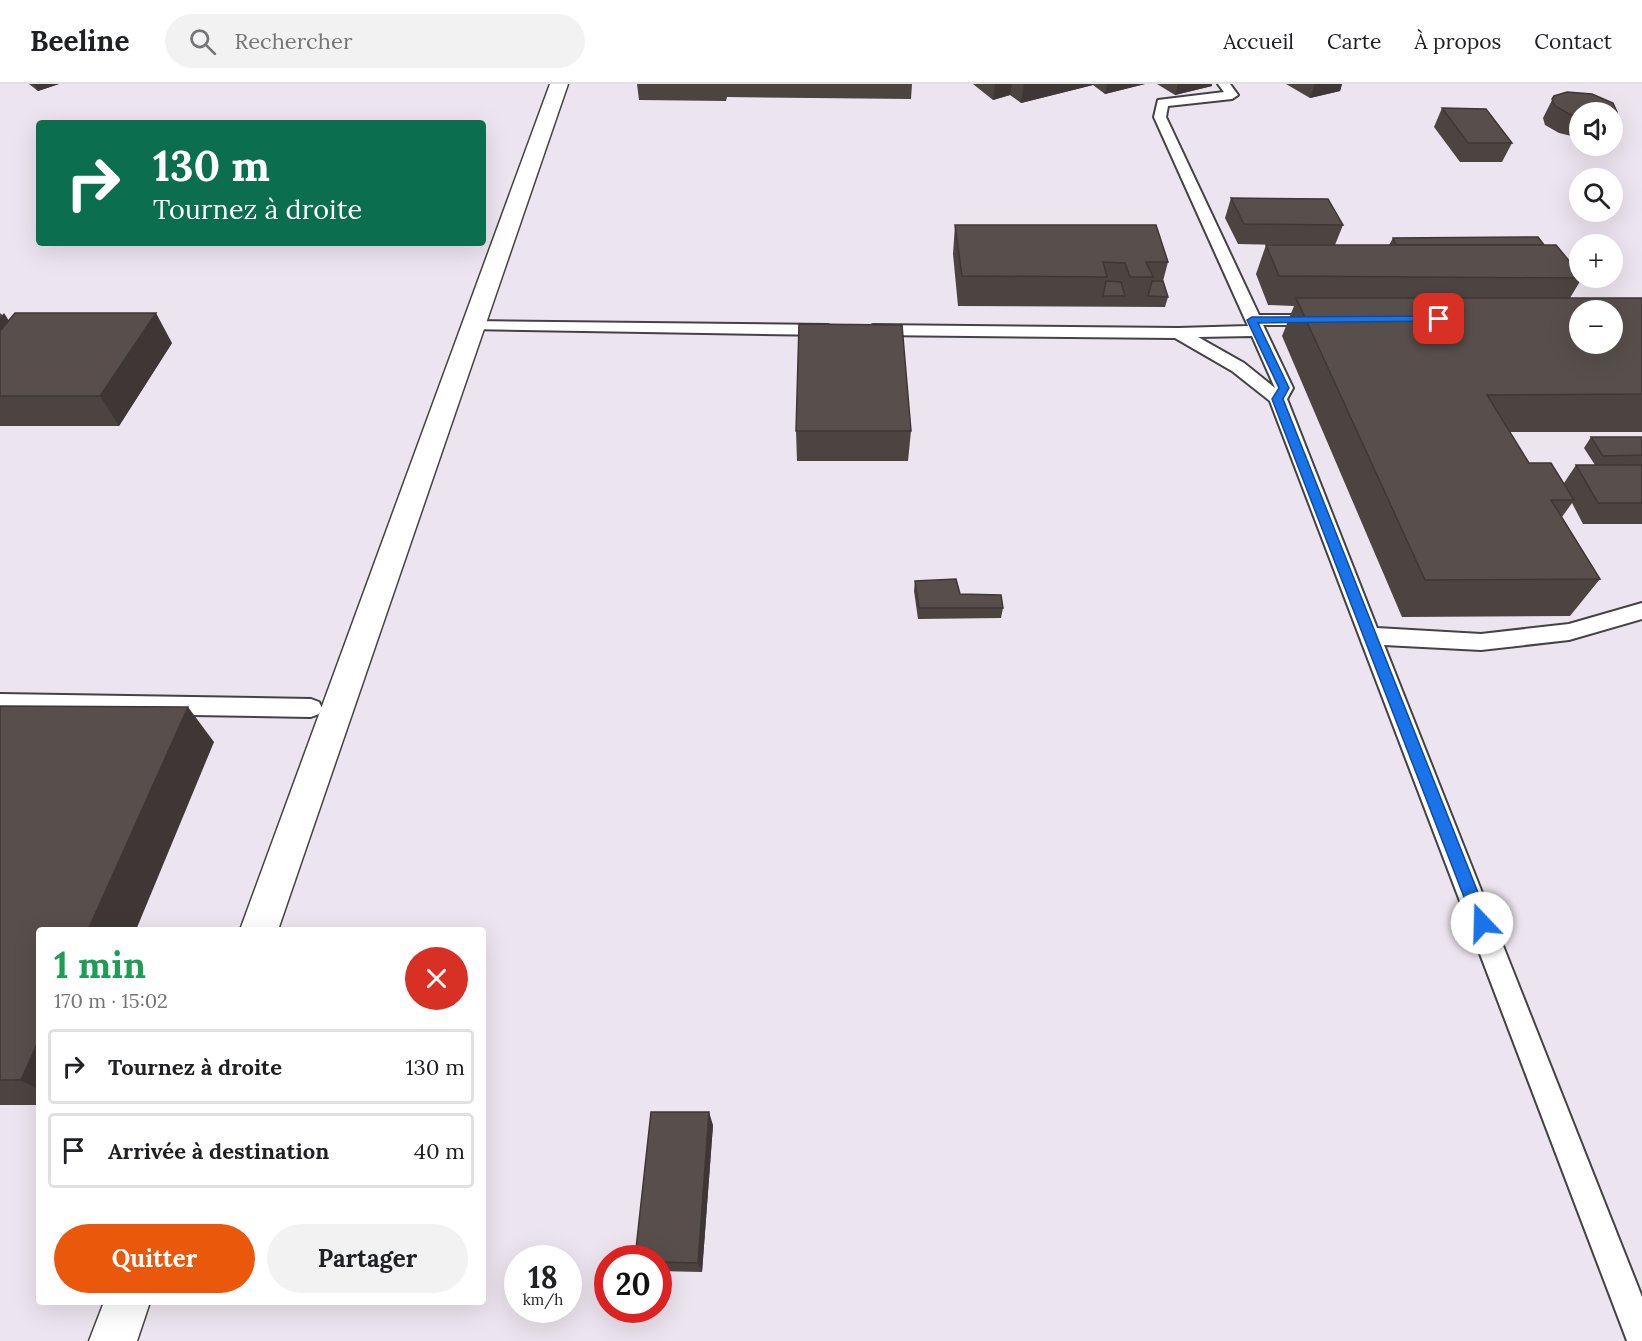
<!DOCTYPE html>
<html lang="fr">
<head>
<meta charset="utf-8">
<style>
  body { margin:0; font-family:Lora,serif; background:#f2f2f2; color:#202124; height:100vh; display:flex; flex-direction:column; font-size:22px; white-space:nowrap }
  * { box-sizing:border-box; margin:0 }
  p { font-size:20px; color:#757577 }
  .icon { flex:none; width:33px; height:33px; fill:none; stroke:currentColor; stroke-width:2; stroke-linecap:round; stroke-linejoin:round }
  .map { position:relative; flex:1; overflow:hidden }
  .side { position:absolute; left:36px; top:843px; width:450px; height:378px; display:flex; flex-direction:column; background:#fff; border-radius:6px; box-shadow:0 6px 24px #0002 }
  .side>* { flex:none }
  .top-card { position:absolute; left:36px; top:36px; width:450px; height:126px; border-radius:6px; box-shadow:0 6px 24px #0002; background:#0b6e4f; color:#fff; overflow:hidden }
  .buttons { position:absolute; left:1569px; top:18px; display:grid; gap:12px }
  .buttons a { display:grid; place-items:center; width:54px; height:54px; border-radius:50%; background:#fff; box-shadow:0 6px 24px #0002; font-size:30px }
  .speed { position:absolute; left:504px; top:1161px; display:flex; gap:12px; font-size:30px; font-weight:700; text-align:center }
  .speed>* { display:grid; place-content:center; width:78px; height:78px; border-radius:50%; background:#fff; box-shadow:0 6px 24px #0002; line-height:1 }
  .speed small { font-size:15px; font-weight:400 }
  .speed .limit { border:9px solid #d22; background:#fff; color:#111 }
  .pin { position:absolute; display:grid; place-items:center; width:51px; height:51px; color:#fff; margin:-26px; border-radius:12px; box-shadow:0 3px 9px #0006 }
  .me { position:absolute; width:66px; margin:-33px; rotate:339deg; stroke-linejoin:round; filter:drop-shadow(0 0 4px #0008) }
  .turn { display:flex; align-items:center; gap:21px; height:126px; padding:0 18px; font-size:27px }
  .turn .icon { width:78px; height:78px; stroke-width:2.5 }
  .turn b { display:block; font-size:42px; line-height:51px }
  .round { display:grid; place-items:center; flex:none; width:63px; height:63px; border-radius:32px; background:#f2f2f2 }
  .head { display:flex; align-items:center; justify-content:space-between; height:102px; padding:0 18px }
  h1 { font-size:36px; font-weight:700; line-height:45px; color:#1e9e55 }
  .cta { display:flex; gap:12px; margin-top:auto; padding:12px 18px }
  .cta a { flex:1; height:69px; border-radius:36px; background:#ea580c; color:#fff; font-size:24px; font-weight:700; line-height:69px; text-align:center }
  .cta a+a { background:#f2f2f2; color:#202124 }
  ul { padding:0; list-style:none }
  li { display:flex; align-items:center; gap:18px; height:75px; margin:0 12px 9px; padding:0 6px; border:3px solid #e0e0e0; border-radius:6px }
  li div { flex:1 }
  li b { display:block; font-size:22px }
  li em { font-style:normal }
  header { display:flex; align-items:center; gap:36px; box-sizing:border-box; height:84px; padding:0 30px; background:#fff; border-bottom:2px solid #e0e0e0 }
  header strong { font-size:28px }
  nav { display:flex; gap:33px; margin-inline-start:auto; font-size:21px }
  .search { width:420px; height:54px; background:#f2f2f2; display:flex; align-items:center; gap:15px; box-sizing:border-box; padding:0 21px; border-radius:33px; color:#757577; font-size:22px }
  .map>svg:first-child { display:block }
  .industrial { fill:#ece4ee; fill-rule:evenodd }
  .lines { fill:none; stroke-linecap:round; stroke-linejoin:round }
  .service-casing { stroke:#434343; stroke-width:4 }
  .minor-casing { stroke:#434343; stroke-width:3 }
  .service { fill:#fff; fill-rule:evenodd }
  .minor { fill:#fff; fill-rule:evenodd }
  .wall { fill:#4c4441 }
  .shaded-wall { fill:#3e3735 }
  .building { fill:#584f4c; stroke:#3e3735; stroke-width:1.5; fill-rule:evenodd }
  .route { fill:#1a73e8; stroke:#114b97; stroke-width:1.5 }
</style>
</head>
<body>
<header>
<strong>Beeline</strong>
<div class="search"><svg class="icon" aria-label="search" viewBox="0 0 24 24"><circle cx="10" cy="10" r="6"/><path d="M15 15l6 6"/></svg>Rechercher</div>
<nav><a>Accueil</a><a>Carte</a><a>À propos</a><a>Contact</a></nav>
</header>
<div class="map">
<svg width="1642" height="1257" viewBox="0 0 1642 1257">
  <rect width="100%" height="100%" fill="#fffbf2"/>
  <path class="industrial" d="M0,0h1642v1257h-1642zM1580,28h32v34h-32zM39,39h444v120h-444zM1580,94h32v34h-32zM1580,160h32v34h-32zM1580,226h32v34h-32zM39,846h444v372h-444zM518,1174h50v52h-50zM608,1174h50v52h-50z"/>
  <g class="lines">
    <g class="service-casing">
      <g id="service">
        <path d="M1218,0h12l8,11 -6,4 -64,7 -2,11 93,198h58l8,5 -8,5h-54l30,63 -6,11 90,229 104,6 88,-10 73,-21v16l-73,21 -88,10 -97,-5 258,652v44h-15l-1,-3 -356,-937 -38,-30 -57,-33 -302,-3 -8,-5 8,-5 305,3 70,-2 -94,-209 4,-17 66,-8zM1252,252l23,52 -31,-25 -46,-26z"/>
        <path d="M473,237l355,4 8,5 -8,5 -361,-6 -2,-3 2,-3z"/>
        <path d="M0,610l311,5 8,3 3,6 -3,6 -8,3 -311,-5z"/>
      </g>
    </g>
    <g class="minor-casing">
      <g id="minor">
        <path d="M550,0h18l-290,846h-38z"/>
        <path d="M104,1218h46l-13,39h-48z"/>
      </g>
    </g>
    <use href="#service" class="service"/>
    <use href="#minor" class="minor"/>
  </g>
  <g class="wall">
    <path d="M29,0h30l-21,7z"/>
    <path d="M637,0h275l-1,15 -184,-2 -1,4 -87,-1z"/>
    <path d="M973,0h172l-40,10 -12,-9 -72,18 -11,-8 -17,5z"/>
    <path d="M1157,0h55v2l-37,9z"/>
    <path d="M1286,0h56l-2,7 -30,7z"/>
    <path d="M1554,12l63,16 -5,8v-8h-32v26l-21,-5 -14,-8 -2,-7z"/>
    <path d="M1442,24l70,35 -10,19h-42l-26,-35z"/>
    <path d="M1231,114l112,27 -8,20h54l4,-7 151,7 38,33 -12,20h72v134h-132l19,31 35,20 12,-18h19l-11,-17 7,-11h51v87h-59l-11,-21 -10,14 38,62 -30,37 -168,1 -120,-281 12,-30 -26,-1 -12,-31 10,-29h21l-49,-1 -13,-26z"/>
    <path d="M955,141l213,37 -5,19 5,16 -3,10 -207,-1 -5,-52z"/>
    <path d="M0,229l9,8 163,22 -53,83h-119z"/>
    <path d="M796,347h115l-3,30h-111z"/>
    <path d="M915,497l88,27 -2,10 -83,1 -4,-28z"/>
    <path d="M0,622l214,36 -175,188v175h-39z"/>
    <path d="M713,1041l-11,147 -44,-1v-13z"/>
  </g>
  <g class="shaded-wall">
    <path d="M34,0h25l-21,7z"/>
    <path d="M995,0h17l-2,11 -17,5z"/>
    <path d="M1024,0h69v1l-72,18z"/>
    <path d="M1107,0h38l-40,10z"/>
    <path d="M1178,0h34v2l-37,9z"/>
    <path d="M1315,0h27l-2,7 -30,7z"/>
    <path d="M1617,28l-5,8v-6z"/>
    <path d="M4,229l19,30 -23,30v-55z"/>
    <path d="M156,229l16,30 -53,83 -19,-30z"/>
    <path d="M188,623l26,35 -78,188h-48z"/>
    <path d="M39,956v50l-18,-10z"/>
    <path d="M709,1028l4,13 -11,147 -4,-9z"/>
  </g>
  <g class="building">
    <path d="M1567,8l25,2 21,9 4,9 -5,2v-2h-32v4l-11,-2 -14,-8 -3,-7 2,-3z"/>
    <path d="M1442,24l44,1 26,34h-44z"/>
    <path d="M1231,114l97,1 15,26 -99,-1z"/>
    <path d="M955,141h201l12,37h-22l7,15h-23l-5,-14 -22,-1 4,15 -145,-1z"/>
    <path d="M1538,153l6,8h-148l-3,-7z"/>
    <path d="M1266,161h290l24,29v4h2l-303,-2z"/>
    <path d="M1106,197l15,1 4,14h-22z"/>
    <path d="M1152,197h11l5,16 -20,-1z"/>
    <path d="M1296,214h346v96l-155,1 42,68h22l23,37h-23l49,79 -175,1zM1580,226h32v34h-32z"/>
    <path d="M15,229h141l-56,83h-100v-65z"/>
    <path d="M799,240l103,1 9,106h-115z"/>
    <path d="M1591,353h51v18l-39,1z"/>
    <path d="M1576,381h66v38h-44z"/>
    <path d="M956,495l4,15 41,1 2,13h-84l-4,-27z"/>
    <path d="M0,622l188,1 -100,223h-49v110l-18,40h-21z"/>
    <path d="M651,1028h58l-11,151 -40,-1v-4h-23z"/>
  </g>
  <path class="route" d="M1439,232l5,3 -1,2 -185,2 31,65 -6,11 207,524 -2,5 -6,2 -5,-2 -3,-5 -202,-524 7,-11 -32,-68 5,-3z"/>
</svg>
<div class="buttons">
<a><svg class="icon" aria-label="sound" viewBox="0 0 24 24"><path d="M4 9h4l5-4v14l-5-4H4zM17 9q2 3 0 6"/></svg></a>
<a><svg class="icon" aria-label="search" viewBox="0 0 24 24"><circle cx="10" cy="10" r="6"/><path d="M15 15l6 6"/></svg></a>
<a>+</a>
<a>−</a>
</div>
<div class="speed"><div>18<small>km/h</small></div><div class="limit">20</div></div>
<div class="pin" style="left:1439px;top:235px;background:#d93025"><svg class="icon" aria-label="arrive" viewBox="0 0 24 24"><path d="M6 21V4h12l-3 4 3 4H6"/></svg></div>
<svg class="me" style="left:1482px;top:839px" viewBox="-20 -20 40 40"><circle r="19" fill="#fff"/><path d="M0-13L10 11 0 6-10 11z" fill="#1a73e8"/></svg>
<div class="top-card">
<div class="turn"><svg class="icon" aria-label="right" viewBox="0 0 24 24"><path d="M7 20v-9h11M14 6l5 5-5 5"/></svg><div><b>130 m</b>Tournez à droite</div></div>
</div>
<section class="side">
<div class="head"><div><h1>1 min</h1><p>170 m · 15:02</p></div><a class="round" style="background:#d93025;color:#fff"><svg class="icon" aria-label="close" viewBox="0 0 24 24"><path d="M6 6l12 12M18 6L6 18"/></svg></a></div>
<ul>
<li><svg class="icon" aria-label="right" viewBox="0 0 24 24"><path d="M7 20v-9h11M14 6l5 5-5 5"/></svg><div><b>Tournez à droite</b></div><em>130 m</em></li>
<li><svg class="icon" aria-label="arrive" viewBox="0 0 24 24"><path d="M6 21V4h12l-3 4 3 4H6"/></svg><div><b>Arrivée à destination</b></div><em>40 m</em></li>
</ul>
<div class="cta"><a>Quitter</a><a>Partager</a></div>
</section>
</div>
</body>
</html>
